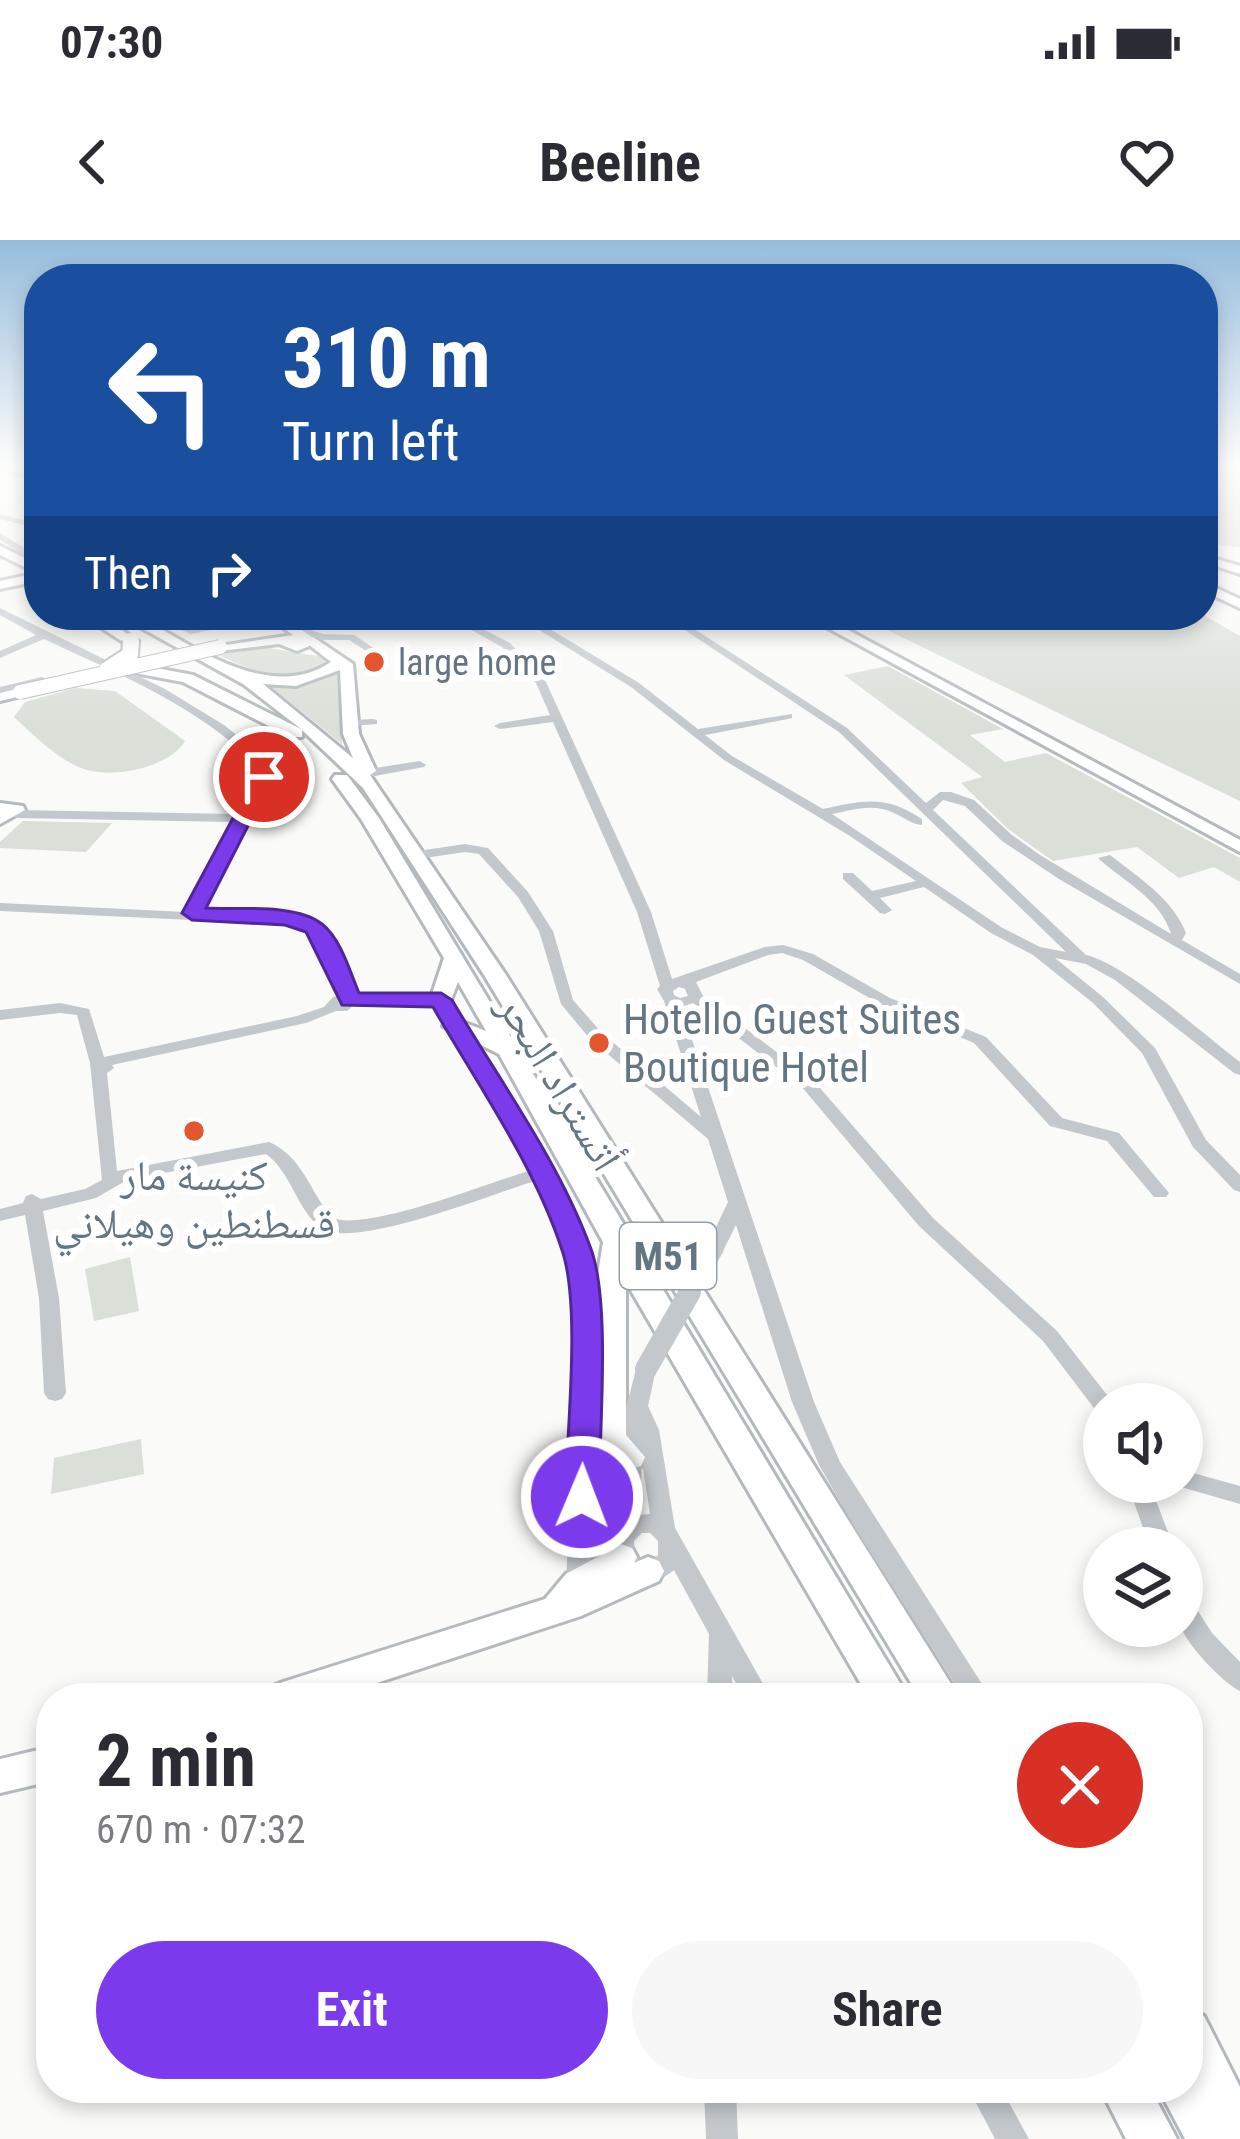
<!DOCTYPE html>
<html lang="en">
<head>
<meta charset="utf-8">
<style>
  body { margin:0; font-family:"Roboto Condensed","Noto Naskh Arabic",sans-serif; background:#f7f7f7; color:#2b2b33; height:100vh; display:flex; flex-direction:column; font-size:45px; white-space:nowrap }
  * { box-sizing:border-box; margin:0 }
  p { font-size:39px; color:#7c7c81 }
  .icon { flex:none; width:66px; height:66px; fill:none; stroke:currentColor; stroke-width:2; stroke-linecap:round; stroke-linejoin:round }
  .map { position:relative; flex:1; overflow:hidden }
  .sheet { position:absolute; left:36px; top:1443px; width:1167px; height:420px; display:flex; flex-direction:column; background:#fff; border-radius:48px; box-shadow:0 6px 18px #0003 }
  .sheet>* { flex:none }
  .banner { position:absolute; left:24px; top:24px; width:1194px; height:366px; border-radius:48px; box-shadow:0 6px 18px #0003; background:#1a4fa0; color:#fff; overflow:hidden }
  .fabs { position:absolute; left:1083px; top:1143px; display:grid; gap:24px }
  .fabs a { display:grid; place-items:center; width:120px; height:120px; border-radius:50%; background:#fff; box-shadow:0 6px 18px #0003; font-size:60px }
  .pin { position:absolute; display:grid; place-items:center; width:102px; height:102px; color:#fff; margin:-51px; border:6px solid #fff; border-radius:50%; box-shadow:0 3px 12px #0007 }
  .me { position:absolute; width:132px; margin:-66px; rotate:1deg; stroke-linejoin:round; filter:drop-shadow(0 0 9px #0008) }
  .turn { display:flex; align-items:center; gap:42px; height:252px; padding:0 60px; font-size:54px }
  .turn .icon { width:156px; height:156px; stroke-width:2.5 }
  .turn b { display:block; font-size:84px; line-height:102px }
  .then { display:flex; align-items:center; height:114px; padding:0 60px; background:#0003; gap:24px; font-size:45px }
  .round { display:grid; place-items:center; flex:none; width:126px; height:126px; border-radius:63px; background:#f7f7f7 }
  .summary { display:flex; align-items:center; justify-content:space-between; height:204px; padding:0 60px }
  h1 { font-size:72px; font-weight:700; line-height:90px }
  .cta { display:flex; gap:24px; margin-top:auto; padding:24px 60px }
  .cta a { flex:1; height:138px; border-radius:72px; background:#7c3aed; color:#fff; font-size:48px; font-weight:700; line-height:138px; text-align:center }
  .cta a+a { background:#f7f7f7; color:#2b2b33 }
  .status { display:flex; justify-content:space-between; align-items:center; height:84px; padding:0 60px; background:#fff; direction:ltr }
  .status svg { height:33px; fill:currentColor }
  header { display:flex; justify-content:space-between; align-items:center; height:156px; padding:0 60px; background:#fff; font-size:54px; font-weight:700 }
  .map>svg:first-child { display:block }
  .green { fill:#dadfd7 }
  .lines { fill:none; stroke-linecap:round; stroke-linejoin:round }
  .major-casing { stroke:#b5babe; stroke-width:6 }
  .highway-casing { stroke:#b4b9bd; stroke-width:6 }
  .minor { fill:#c3c8cc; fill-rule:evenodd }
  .major { fill:#fff; fill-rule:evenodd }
  .highway { fill:#fff; fill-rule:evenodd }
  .major-bridge-casing { stroke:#b5babe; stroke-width:16; stroke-linecap:butt }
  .highway-bridge-casing { stroke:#b4b9bd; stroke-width:20; stroke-linecap:butt }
  .minor-bridge-far1 { stroke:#c3c8cc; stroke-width:18 }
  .minor-bridge { stroke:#c3c8cc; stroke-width:22 }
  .major-bridge { stroke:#fff; stroke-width:14 }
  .highway-bridge { stroke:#fff; stroke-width:16 }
  .route { fill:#7c3aed; stroke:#51269a; stroke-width:3 }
  .poi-dot { fill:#e4572e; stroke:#fff; stroke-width:4.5 }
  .labels { text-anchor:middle; stroke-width:12; stroke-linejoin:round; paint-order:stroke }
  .far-poi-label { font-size:36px; fill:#657683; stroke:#fff; text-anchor:start }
  .shield { fill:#fff; stroke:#939fa8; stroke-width:3 }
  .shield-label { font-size:39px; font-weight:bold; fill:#657683 }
  .poi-label { font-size:42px; fill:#657683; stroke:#fff; text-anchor:start }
  .street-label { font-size:42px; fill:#657683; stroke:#fff }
</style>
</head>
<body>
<div class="status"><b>07:30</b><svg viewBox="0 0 49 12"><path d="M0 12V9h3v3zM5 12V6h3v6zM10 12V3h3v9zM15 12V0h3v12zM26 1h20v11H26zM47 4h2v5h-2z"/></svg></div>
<header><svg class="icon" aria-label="back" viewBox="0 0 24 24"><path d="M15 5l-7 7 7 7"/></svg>Beeline<svg class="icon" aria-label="heart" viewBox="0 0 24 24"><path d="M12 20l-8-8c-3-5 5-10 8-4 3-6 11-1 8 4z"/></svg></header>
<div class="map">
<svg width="1240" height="1899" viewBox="0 0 1240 1899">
  <rect width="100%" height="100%" fill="#fafaf8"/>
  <g class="green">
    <path d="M1203,224h37v83l-37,-3z"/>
    <path d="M856,375h347l37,21v165z"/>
    <path d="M262,407l62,10 1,10c-42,19 -72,4 -111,-14z"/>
    <path d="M888,426l115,63 -33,6 35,27 41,-9 194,105v24l-26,-15 -35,11 -42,-31 -84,14 -45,-32 -47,-46 21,-6 -138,-102z"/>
    <path d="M341,431l1,73 -73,-59 38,-2z"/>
    <path d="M75,448l40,3 70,50c-16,27 -75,39 -104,27 -23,-9 -49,-34 -67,-51l11,-15z"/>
    <path d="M23,581l89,2 -26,29 -86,-4v-6z"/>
    <path d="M130,1017l9,54 -45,10 -9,-52z"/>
    <path d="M141,1199l3,35 -93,20 3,-36z"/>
  </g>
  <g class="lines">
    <g class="major-casing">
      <g id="major">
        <path d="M1203,315l37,11v8l-37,-12z"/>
        <path d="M1203,342l37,17v9l-37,-17z"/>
        <path d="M266,375h14l39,27 -22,9 -18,-7 -59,7 -7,-4 80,-12z"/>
        <path d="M804,375h16l420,225v12z"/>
        <path d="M20,448l5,1v6l-25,6v-8z"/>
        <path d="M0,563l23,3 2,4 -25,14z"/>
        <path d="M621,1304l11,4 5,9 -3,6 14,-6 11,4 5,10 -5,10 -78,35 -250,82h-65l5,-11 12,-5 262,-83 21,-25z"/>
        <path d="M51,1507v34l-51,12v-34z"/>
      </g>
    </g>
    <g class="highway-casing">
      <g id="highway">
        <path d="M0,306l39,19v9l-39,-19z"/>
        <path d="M33,334l5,7 -38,8v-8z"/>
        <path d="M82,375h17l39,26 -12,3z"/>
        <path d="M118,375h18c57,30 132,89 195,47l-23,-18 -2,-3 7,-4 40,27 6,70 17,37 -6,4 136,200 454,723h-40l-436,-723 -121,-187 -61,-58v7h-12l-107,-55 -64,-12 -3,-3 8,-5 69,13 108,54 -58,-45zM340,430l3,64 10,24 -90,-74 33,2z"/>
        <path d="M335,535h12l32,43 530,880h-40l-243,-416v153l19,22 -4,9 -12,4 -26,-13 -9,-22 3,-155 6,-38 -104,-188 -56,-28 12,-7 31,12 -28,-49 -9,23 -8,2 -11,-7 14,-42 -83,-139 -29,-40z"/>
        <path d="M1188,1769l16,7 36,71v52h-55l-27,-51h30z"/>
        <path d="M1100,1848h50l27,51h-51z"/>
      </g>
    </g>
    <g class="minor">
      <path d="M2,228l37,10v4l-37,-10z"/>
      <path d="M0,274l39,10v5l-39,-10z"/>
      <path d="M0,293l39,24v7l-39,-24z"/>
      <path d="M0,368l165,81 59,36 24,19 21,21 1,12 -18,37 -7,5 -45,93c91,4 121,-15 156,83h85l8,5 129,226 17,71 -5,295 -4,7 -8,3 -8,-3 -4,-7 9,-295 -15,-71 -25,-45c-40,12 -183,70 -214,47 -25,-19 -29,-55 -55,-74l-139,26 -31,18 -53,13 16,87 7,95 -4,6 -7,2 -7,-2 -4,-6 -5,-95 -14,-83 -25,6v-12l23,-6 3,-7 6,-2 9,5 44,-10 17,-9 -12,-117 -13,-48 -17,-2 -60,7v-10l60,-7 29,6 15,48 193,-41 27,-9 9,-10 8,-2 -22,-50 -23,-20 -296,-14v-8l186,9 45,-90 -215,-4 -6,-4 6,-4 218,4 7,-2 17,-35 -1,-11c-58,-60 -139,-92 -213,-127l-44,19v-7l36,-16 -36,-20zM354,765h82l93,166c-39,11 -167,63 -198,46 -21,-26 -29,-61 -62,-75l-152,29 -10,-98 7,-5 -2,-3 194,-42 30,-12h11z"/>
      <path d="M146,375c18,0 30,11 47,13 24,2 57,-15 86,-12l-88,18z"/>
      <path d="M444,375h12l54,28 36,39 105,230 21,67 93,-32 18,-2 30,9 77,44 96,39 76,81 57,15 50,60 -3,4h-12l-47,-56 -57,-15 -76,-83 -94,-39 -77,-44 -21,-7 -14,2 -72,27 7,14 110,84 120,138 124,113 54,69 3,4h-10v10l-7,-2 -54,-71 -124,-115 -118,-140 -108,-83 -12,4 133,395 26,60 151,236h-27l-104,-162 -41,-71 -27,-63 -56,-177 -14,28h-14l-2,-5 22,-46 -20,-63 -118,-100 -29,-35 -22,-73 -21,-34 -39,-43 -14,-2 -47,7 -7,-4 7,-4 47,-7 23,4 40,44 25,39 20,69 29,33 99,84 -37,-116 -7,-12 3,-3 -23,-74 -84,-190 -53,7 -6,-3 6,-3 50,-8 -14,-32 -34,-36zM679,747l6,2 3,7 -8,2 -6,-3 -1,-4z"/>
      <path d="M515,375h12l112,68 59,46 94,-15v4l-4,1 -83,16 27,21 91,53c42,-9 62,-14 99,10v6c-11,-1 -17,-7 -28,-12 -20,-10 -41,-3 -62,1l169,113 39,20 26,5 -227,-220 -177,-117h11l174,113 79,75 14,-11h11l23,8 38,35 28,20 131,79c-10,-35 -47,-52 -73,-76l12,-3c29,23 62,43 76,78l-4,7 58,34v10l-181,-105 -57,-38 -37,-35 -22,-6 -10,10 153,145c40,9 118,80 154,107v13l-6,-2 -119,-93 -29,-16 -31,-6 48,39 52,51 51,92 34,35v17l-6,-2 -41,-43 -51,-94 -49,-50 -60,-48 -42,-22 -67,-46 -44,11 12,12 -7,4 -5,-1 -37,-34v-6h10l19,18 44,-10 -66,-45 -126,-76 -93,-73z"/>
      <path d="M285,381l38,13 31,1 24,16 -9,2 -20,-13h-27l-40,-14 -2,-2z"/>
      <path d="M42,437l5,3 -1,2 -46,11v-6z"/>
      <path d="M373,479l4,1v4l-27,2 -6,-3 6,-3z"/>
      <path d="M420,521l6,4 -2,2 -55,10 -6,-4 6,-4z"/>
      <path d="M646,1121l7,3 3,5 -8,37 11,24 16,98 96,170h-27l-12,-22 1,22h-26l2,-64 -35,-64c-31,27 -77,4 -60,-37l9,-112 13,-52 3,-5zM642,1222l8,52 -11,1zM642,1293h8l8,8v14l-8,7h-8l-8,-7v-14z"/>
      <path d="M1182,1230l58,16v18l-66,-19 -2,-3h10z"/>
      <path d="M1127,1242h22l25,66h-24z"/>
      <path d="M1182,1357l9,3 21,33 28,29v29c-16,-7 -56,-49 -59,-65 -1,-6 1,-20 1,-29z"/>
      <path d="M704,1848h32l2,51h-32z"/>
      <path d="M968,1848h33l28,51h-34z"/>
    </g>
    <use href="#major" class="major"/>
    <use href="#highway" class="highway"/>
    <g class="major-bridge-casing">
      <path id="major-bridge" d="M20,452l200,-45"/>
    </g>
    <g class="highway-bridge-casing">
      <path id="highway-bridge" d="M107,430l23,-15 1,-14"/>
    </g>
    <path class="minor-bridge-far1" d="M688,1055l27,-47"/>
    <path class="minor-bridge" d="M646,1129l44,-77"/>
    <use href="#major-bridge" class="major-bridge"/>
    <use href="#highway-bridge" class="highway-bridge"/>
  </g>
  <linearGradient id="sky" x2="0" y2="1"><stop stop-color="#96bcdc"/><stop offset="0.46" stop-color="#fdfdfc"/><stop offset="1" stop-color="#fdfdfc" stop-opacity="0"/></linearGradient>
  <rect width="1240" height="490" fill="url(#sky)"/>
  <path class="route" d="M264,532l9,5 -67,131c31,2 90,-5 116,16 19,15 28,48 37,69h82l11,7c47,80 107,161 139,249 20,55 8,185 8,248l-5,10 -12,4 -12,-4 -5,-10c2,-64 16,-192 -3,-247 -28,-86 -85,-166 -129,-243l-91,-2 -36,-73 -21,-7 -93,-5 -10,-7 73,-136z"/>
  <g class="poi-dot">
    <circle cx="374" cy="422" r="12"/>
    <circle cx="599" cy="803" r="12"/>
    <circle cx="194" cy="891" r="12"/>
  </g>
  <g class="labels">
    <g class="far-poi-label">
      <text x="398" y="435">large home</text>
    </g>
    <rect class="shield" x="620" y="983" width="96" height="66" rx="9"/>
    <g class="shield-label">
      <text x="668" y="1030">M51</text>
    </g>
    <g class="poi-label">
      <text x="623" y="794">Hotello Guest Suites<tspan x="623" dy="48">Boutique Hotel</tspan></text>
      <text x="194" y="950" text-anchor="middle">كنيسة مار<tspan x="194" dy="48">قسطنطين وهيلاني</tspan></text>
    </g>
    <g class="street-label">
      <text transform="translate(560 842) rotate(59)" y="15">أتستراد البحر</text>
    </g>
  </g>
</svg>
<div class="fabs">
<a><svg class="icon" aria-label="sound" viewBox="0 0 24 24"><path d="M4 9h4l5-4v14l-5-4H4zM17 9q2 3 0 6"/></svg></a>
<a><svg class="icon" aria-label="layers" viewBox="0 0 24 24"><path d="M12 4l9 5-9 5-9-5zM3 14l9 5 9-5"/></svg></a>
</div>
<div class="pin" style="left:264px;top:537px;background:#d93025"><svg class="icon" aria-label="arrive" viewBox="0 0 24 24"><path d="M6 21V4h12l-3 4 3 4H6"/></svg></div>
<svg class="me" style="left:582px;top:1257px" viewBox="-20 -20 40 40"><circle r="17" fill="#7c3aed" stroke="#fff" stroke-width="3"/><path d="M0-11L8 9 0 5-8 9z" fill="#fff"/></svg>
<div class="banner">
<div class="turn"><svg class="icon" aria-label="left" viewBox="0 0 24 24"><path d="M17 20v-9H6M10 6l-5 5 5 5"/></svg><div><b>310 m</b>Turn left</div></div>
<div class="then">Then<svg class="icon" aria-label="right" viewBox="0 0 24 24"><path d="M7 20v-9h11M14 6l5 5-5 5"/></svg></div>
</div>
<section class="sheet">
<div class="summary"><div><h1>2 min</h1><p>670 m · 07:32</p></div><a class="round" style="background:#d93025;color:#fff"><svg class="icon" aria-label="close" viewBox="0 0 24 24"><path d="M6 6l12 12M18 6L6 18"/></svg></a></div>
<div class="cta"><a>Exit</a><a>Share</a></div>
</section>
</div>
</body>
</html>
